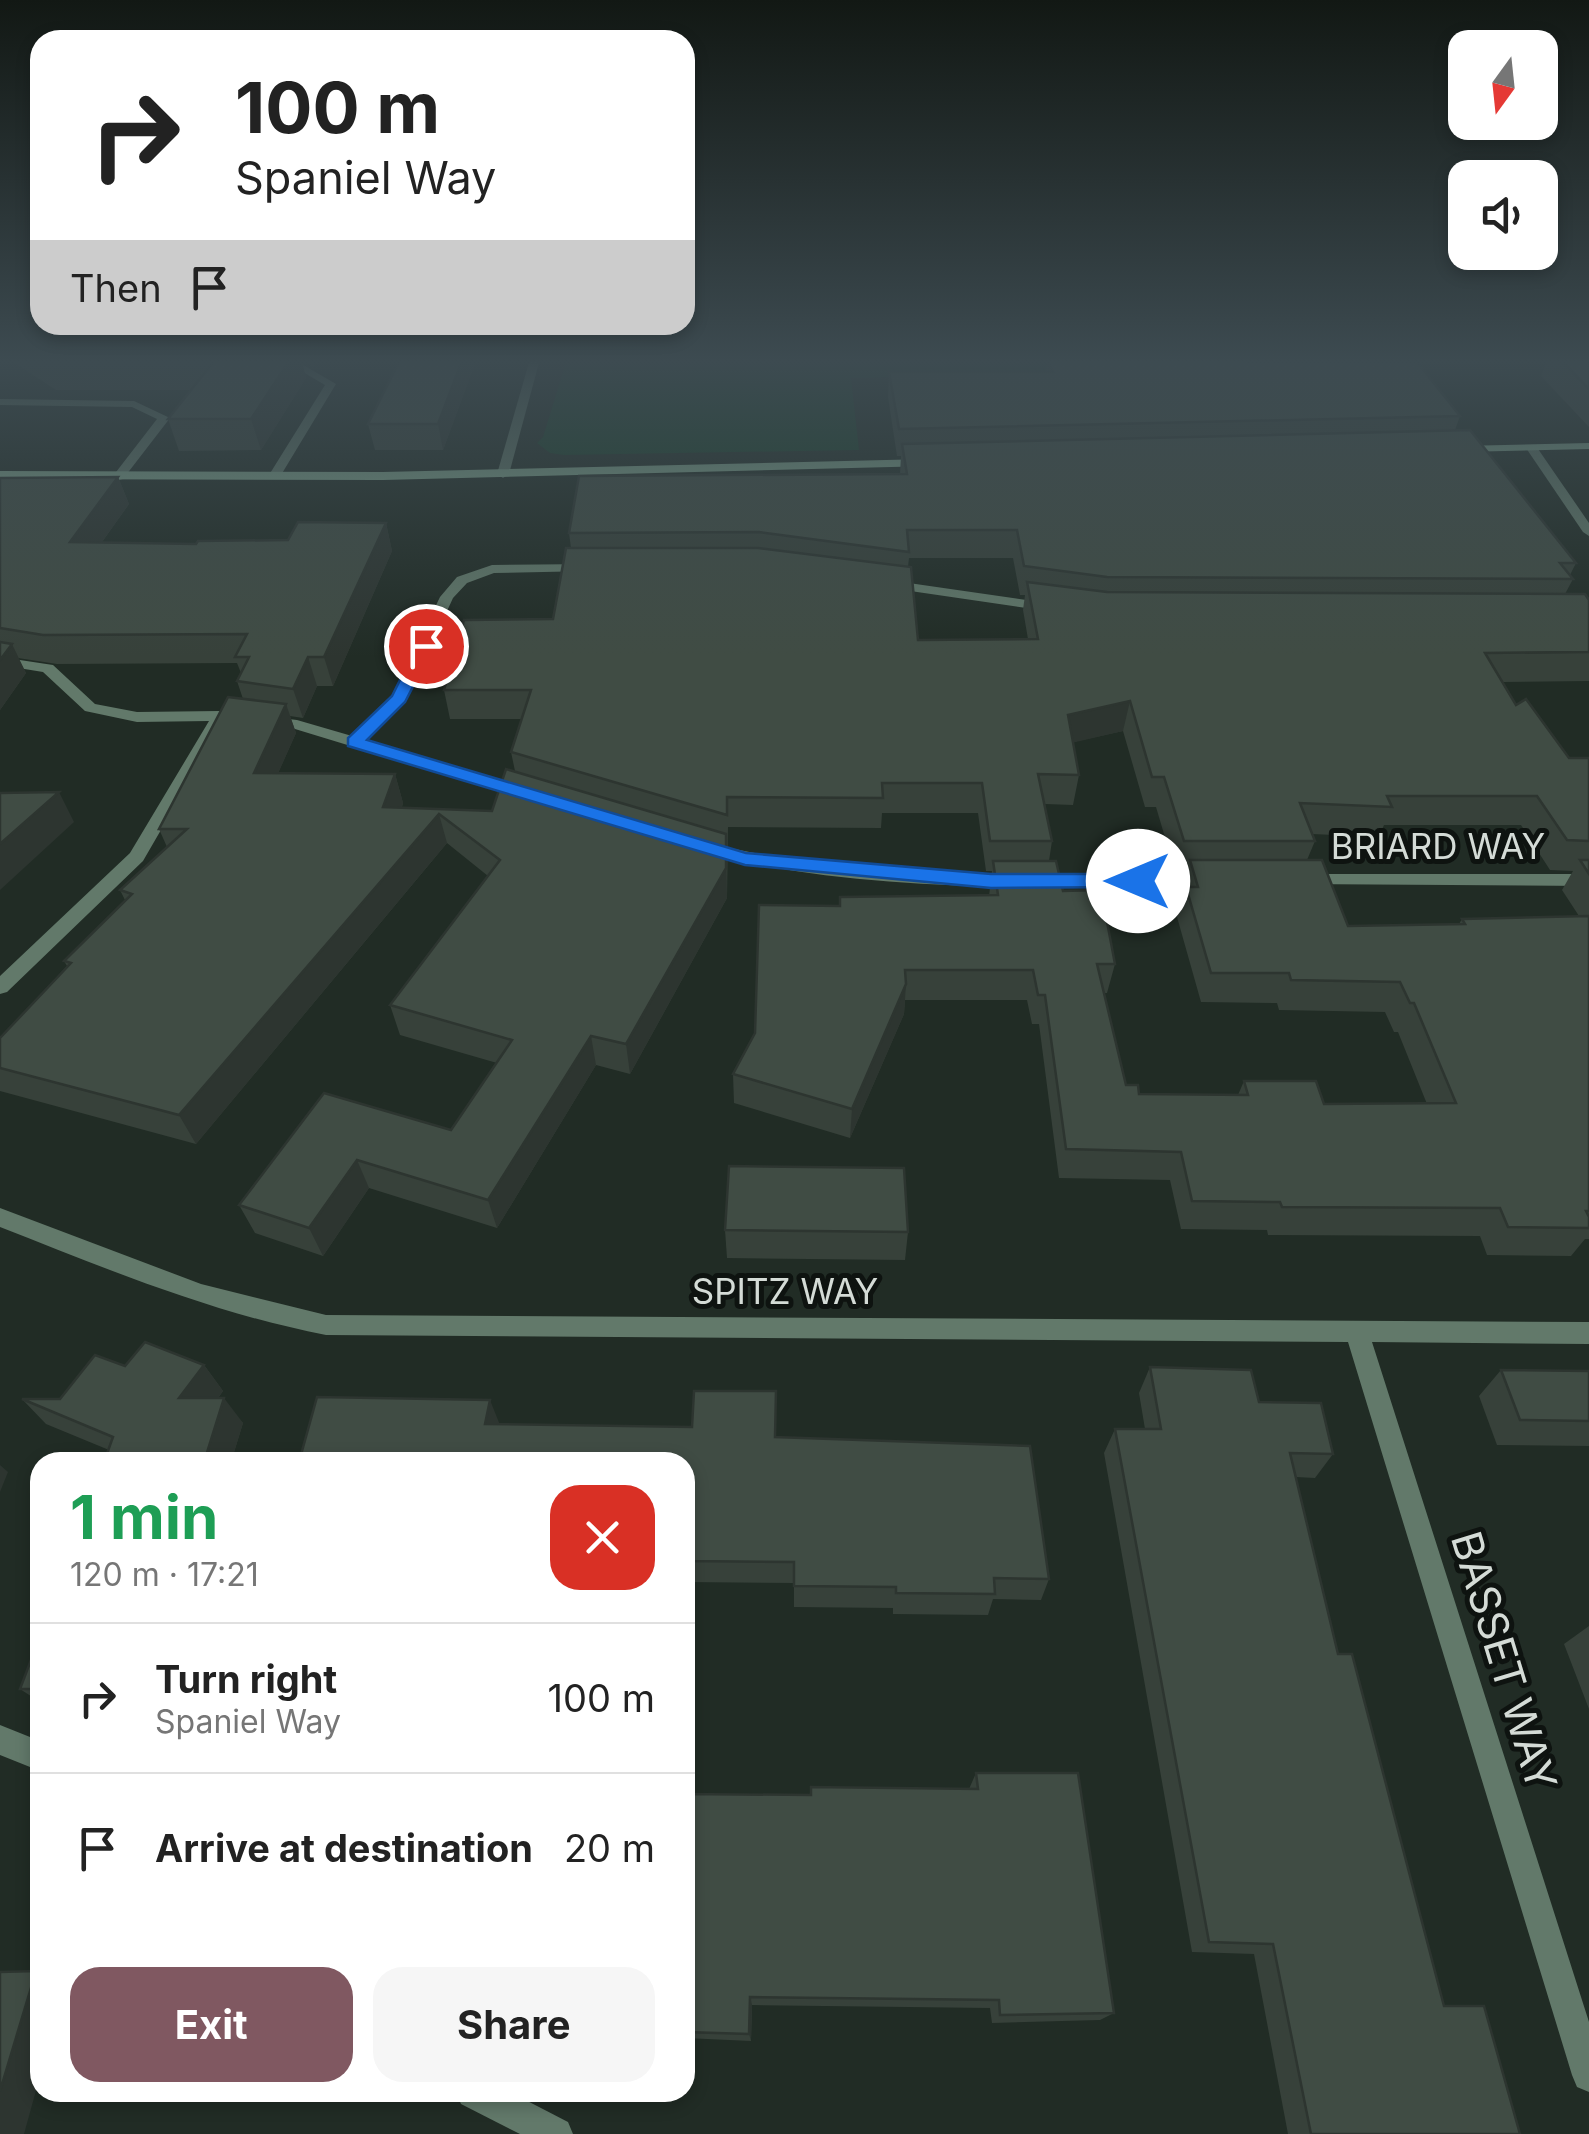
<!DOCTYPE html>
<html lang="en">
<head>
<meta charset="utf-8">
<style>
  body { margin:0; font-family:Inter,sans-serif; background:#f6f6f6; color:#222; height:100vh; display:flex; flex-direction:column; font-size:38px; white-space:nowrap }
  * { box-sizing:border-box; margin:0 }
  p { font-size:32px; color:#767676 }
  .icon { flex:none; width:55px; height:55px; fill:none; stroke:currentColor; stroke-width:2; stroke-linecap:round; stroke-linejoin:round }
  .map { position:relative; flex:1; overflow:hidden }
  .details { position:absolute; left:30px; top:1452px; width:665px; height:650px; display:flex; flex-direction:column; background:#fff; border-radius:30px; box-shadow:0 5px 15px #0003 }
  .details>* { flex:none }
  .hud { position:absolute; left:30px; top:30px; width:665px; height:305px; border-radius:30px; box-shadow:0 5px 15px #0003; background:#fff; color:#222; overflow:hidden }
  .needle { width:65px; rotate:195deg }
  .buttons { position:absolute; left:1448px; top:30px; display:grid; gap:20px }
  .buttons a { display:grid; place-items:center; width:110px; height:110px; border-radius:20px; background:#fff; box-shadow:0 5px 15px #0003; font-size:50px }
  .pin { position:absolute; display:grid; place-items:center; width:85px; height:85px; color:#fff; margin:-42px; border:5px solid #fff; border-radius:50%; box-shadow:0 2px 10px #0007 }
  .me { position:absolute; width:110px; margin:-55px; rotate:270deg; stroke-linejoin:round; filter:drop-shadow(0 0 8px #0008) }
  .turn { display:flex; align-items:center; gap:35px; height:210px; padding:0 40px; font-size:45px }
  .turn .icon { width:130px; height:130px; stroke-width:2.5 }
  .turn b { display:block; font-size:70px; line-height:85px }
  .then { display:flex; align-items:center; height:95px; padding:0 40px; background:#0003; gap:20px; font-size:38px }
  .round { display:grid; place-items:center; flex:none; width:105px; height:105px; border-radius:30px; background:#f6f6f6 }
  .summary { display:flex; align-items:center; justify-content:space-between; height:170px; padding:0 40px }
  h1 { font-size:60px; font-weight:700; line-height:75px; color:#1e9e55 }
  .button { display:flex; gap:20px; margin-top:auto; padding:20px 40px }
  .button a { flex:1; height:115px; border-radius:30px; background:#805861; color:#fff; font-size:40px; font-weight:700; line-height:115px; text-align:center }
  .button a+a { background:#f6f6f6; color:#222 }
  ul { padding:0; list-style:none }
  li { display:flex; align-items:center; gap:30px; height:150px; padding:0 40px; border-top:2px solid #e0e0e0 }
  li div { flex:1 }
  li b { display:block; font-size:38px }
  li em { font-style:normal }
  .map>svg:first-child { display:block }
  .green { fill:#173f28 }
  .lines { fill:none; stroke-linecap:round; stroke-linejoin:round }
  .lane { fill:#62796a; fill-rule:evenodd }
  .street { fill:#62796a; fill-rule:evenodd }
  .secondary { fill:#82a78e; fill-rule:evenodd }
  .wall { fill:#37413a; fill-rule:evenodd }
  .shaded-wall { fill:#2d3530 }
  .building { fill:#404c44; stroke:#2d3530; stroke-width:2.5 }
  .route { fill:#1a73e8; stroke:#114b97; stroke-width:2.5 }
  .labels { text-anchor:middle; stroke-width:10; stroke-linejoin:round; paint-order:stroke }
  .street-label { font-size:35px; fill:#d4dbd6; stroke:#0e1310 }
  .near-street-label { font-size:42px; fill:#d4dbd6; stroke:#0e1310 }
</style>
</head>
<body>
<div class="map">
<svg width="1589" height="2134" viewBox="0 0 1589 2134">
  <rect width="100%" height="100%" fill="#212c25"/>
  <path class="green" d="M567,359h947l-663,19 8,72 -295,5 -14,-2 -13,-10 6,-6z"/>
  <g class="lines">
    <g class="lane">
      <path d="M281,359h12l43,25 -55,91 -6,4 -6,-4 56,-90z"/>
      <path d="M0,399l134,2 36,17 -47,61 -4,1 -6,-4 44,-57 -25,-12 -132,-2z"/>
    </g>
    <g class="street">
      <path d="M530,359h10l-31,115 -6,4 -6,-4z"/>
      <path d="M1528,446h8l53,77v13l-6,-4 -57,-84z"/>
      <path d="M595,564v6l-5,1 -96,2 -27,10 -14,15 -46,100 -42,42 165,49v8h-12l-223,-68 -71,-8 -81,140 -136,131 -7,2v-18l130,-123 79,-132 -72,1 -52,-11 -42,-39 -43,-7v-8l53,8 42,39 42,8 82,-1 78,9 55,16 40,-40 48,-99 17,-20 35,-12z"/>
      <path d="M888,580l159,23 7,4 -7,4 -164,-24v-6z"/>
      <path d="M701,841c161,42 343,35 508,33l9,6 -9,6c-170,1 -349,9 -514,-36v-8z"/>
      <path d="M1303,874h286v12l-292,-2 -3,-4z"/>
      <path d="M0,1208l201,76 125,31 1263,7v22l-217,-2 217,680v70l-12,-5 -5,-12 -224,-733 -1022,-7c-114,-22 -219,-66 -326,-108z"/>
      <path d="M0,1725l40,16v30l-40,-16z"/>
      <path d="M456,2092h54l58,30 5,12h-53l-59,-30z"/>
    </g>
    <g class="secondary">
      <path d="M1589,443v6l-128,3 -6,-3 6,-3z"/>
      <path d="M927,459l6,4 -2,3 -548,14 -383,-1v-8l383,1z"/>
    </g>
  </g>
  <g class="wall">
    <path d="M7,358h311l-5,8 -12,-7 5,19 -45,72 -82,1 -11,-32 23,-29h-135z"/>
    <path d="M477,358l-34,92h-68l-7,-26z"/>
    <path d="M1548,358h41v69l-48,-51z"/>
    <path d="M1048,361l200,1 212,54 -5,14 121,133 -6,12 3,4 -8,15 24,6v81l-86,1 13,23 53,53h20v481h-4l-14,17 -84,-1 -7,-19 -212,-1 -1,-5 -86,-1 -11,-49 -111,-2 -20,-154h-7l-5,-24h-122l-1,14 -54,124 -116,-35 -1,-29 106,-168 150,-10 3,-25h-6l-8,-58h-96l-1,15 -153,-1 -1,71 -97,176 -34,-9 -99,163 -128,-40 -46,68 -68,-23 -16,-28 85,-112 127,37 46,-67 -97,-28 -10,-30 98,-129 -41,-33 -251,301 -196,-53v-53l67,-72 -3,-5 61,-61 -5,-10 47,-43 -8,-18 84,-130 -6,-18 4,-8 -4,-10 -180,1 -39,-6 8,15 -26,37v-232l118,-1 11,27 -27,38 94,2 92,-4 98,-17 6,28 -59,135h-16l-14,32 -13,-2 6,17 -18,40 117,1 8,29 -1,4 90,4 23,-40 -4,-19 11,-33h-72l-6,-29 109,-71 18,-71 -2,-15 331,-59 1,-18h-4l-9,-59 1,-25h157zM909,558h104l7,37h5l-2,15 5,29 -110,1 -10,-73zM1123,731l22,76h11l19,64h12l-6,19 2,7 -6,20 24,85 76,1 2,7 106,2 9,20h4l29,72h-103l-80,-23 -6,14 -99,-1 -13,-9 -22,-92h3l8,-29 -52,-73 -14,-30 3,-20 -7,-37 28,1 6,-30 -6,-33zM1384,825h137l29,45 23,1 -11,19 17,26 -117,3 -3,5 -111,2 -41,-66 8,-19 -3,-7 67,3z"/>
    <path d="M725,1230l183,2 -3,28 -178,-2z"/>
    <path d="M204,1365l19,26 -5,7 25,25 -12,39h-127l5,-12 -63,-26 -24,-25h38l65,-33z"/>
    <path d="M1150,1367l109,35 74,52 -18,24 -19,-1 42,177 106,352 76,128h-232l-34,-180 -62,-2 -88,-499 11,-24h30l-6,-36z"/>
    <path d="M1501,1370l88,1v75l-92,-1 -18,-49z"/>
    <path d="M499,1424l277,13 273,142 -8,21 -48,-1 -5,16 -95,-1v-6l-99,-1v-24l-109,-1v-120h-386z"/>
    <path d="M1589,1626v83l-25,-65z"/>
    <path d="M40,1636v66l-20,-13z"/>
    <path d="M976,1773l138,240 -14,7 -108,3 -2,-15 -238,-3 -1,36 -66,-3v-244l126,1 158,-6z"/>
  </g>
  <g class="shaded-wall">
    <path d="M291,358h10l5,20 -45,72 -10,-31z"/>
    <path d="M463,358h14l-34,92 -5,-26z"/>
    <path d="M118,477l11,27 -47,66 -12,-28z"/>
    <path d="M386,523l6,28 -59,135 -9,-29z"/>
    <path d="M12,644l14,29 -26,37v-50z"/>
    <path d="M308,657l9,29 -14,32 -10,-29z"/>
    <path d="M1130,701l-7,30 -60,14 5,-30z"/>
    <path d="M286,704l10,29 -31,70 -11,-30z"/>
    <path d="M395,774l8,29 -11,33 -9,-29z"/>
    <path d="M59,792l15,30 -74,68v-46z"/>
    <path d="M439,814l8,29 -251,301 -17,-29z"/>
    <path d="M726,834l1,64 -97,176 -4,-30z"/>
    <path d="M906,984l-2,30 -54,124 2,-29z"/>
    <path d="M591,1036l5,29 -99,163 -9,-28z"/>
    <path d="M357,1160l12,28 -46,68 -14,-28z"/>
    <path d="M204,1365l19,26 -24,32 -20,-25z"/>
    <path d="M224,1398l19,25 -12,39h-27z"/>
    <path d="M490,1400l10,25 -15,-1z"/>
    <path d="M0,1465l8,7 -8,20z"/>
    <path d="M36,1971l4,2v103l-16,58h-24v-43z"/>
    <path d="M750,1997l2,8 -1,36 -2,-7z"/>
  </g>
  <g class="building">
    <path d="M42,358h249l-40,61h-83l47,-59z"/>
    <path d="M401,358h62l-25,66h-70z"/>
    <path d="M1246,358l2,4h169l43,54 -561,13 -10,-57h164l-5,-11z"/>
    <path d="M1559,358h30v31z"/>
    <path d="M1470,430l106,133h-16l13,16 -466,-2 -83,-11 -7,-36h-110l2,22 -150,-20 -190,1 10,-57 328,-2 -5,-30z"/>
    <path d="M118,477l-48,65 126,2 2,-3 90,-1 10,-18 88,1 -62,134h-16l-15,32 -56,-8 12,-24h-14l12,-23 -204,1 -43,-7v-150z"/>
    <path d="M566,548h192l153,19 7,73 120,-1 -11,-57 80,10 478,2 4,6v52l-104,1 31,52 10,-6 43,59h20v83l-22,-1 -30,-44h-150l5,11 -92,-4 15,38h-131l-20,-64h-12l-22,-76 -62,14 11,60 -41,-1 14,67h-62l-8,-58h-100l1,15 -156,-1v18l-216,-63 20,-62h-87l20,-70 89,-1z"/>
    <path d="M0,642l12,2 -12,16z"/>
    <path d="M228,697l58,7 -32,69 141,1 -12,33 109,4 14,-42 220,65v34l-100,176 -35,-8 -103,164 -131,-40 -48,68 -70,-23 85,-112 127,37 61,-90 -122,-35 110,-145 -61,-46 -260,301 -179,-47v-30l71,-75 -7,-2 68,-67 -12,-4 67,-61h-28z"/>
    <path d="M59,792l-59,52v-51z"/>
    <path d="M1190,860h132l26,66 117,-2 -3,-5 127,-3v295h-3l3,6v11l-81,-1 -8,-19 -218,-1 -2,-5 -88,-1 -11,-49 -115,-3 -21,-154h-7l-5,-25h-128l1,14 -54,125 -119,-35 22,-41 4,-128 81,1v-9l158,-2 -5,-34h63l7,30 38,-1 14,74h-18l29,121h12l1,9 109,1 -4,-14h72l8,23 132,-1 -42,-100h-4l-10,-21 -109,-2 -2,-7h-78l-25,-86h12z"/>
    <path d="M1580,860h9v14z"/>
    <path d="M729,1166l175,2 4,64 -183,-2z"/>
    <path d="M145,1342l59,23 -25,33h45l-20,64h-100l9,-25 -91,-38h38l35,-44 30,11z"/>
    <path d="M1150,1367l101,3 8,32 62,1 12,51 -43,-1 48,201h14l92,352h40l36,128h-209l-38,-190 -64,-2 -94,-513h46z"/>
    <path d="M1501,1370l88,1v50l-69,-1z"/>
    <path d="M694,1391h82l-1,46 255,9 19,133 -55,-1 1,16 -99,-1v-6l-102,-1v-24l-109,-1v-99h-386l18,-65 173,3 -5,24 207,3z"/>
    <path d="M40,1636v53h-20z"/>
    <path d="M976,1773h102l36,240 -114,2 -1,-15 -249,-3 -1,37 -64,-2v-238l126,1v-8l167,2z"/>
    <path d="M36,1971l-36,120v-119z"/>
  </g>
  <linearGradient id="sky" x2="0" y2="1"><stop stop-color="#121814"/><stop offset="0.55" stop-color="#3d4b51"/><stop offset="1" stop-color="#3d4b51" stop-opacity="0"/></linearGradient>
  <rect width="1589" height="657" fill="url(#sky)"/>
  <path class="route" d="M426,641l8,5 -29,56 -38,38 379,113 245,21h147l9,7 -9,6 -147,1 -246,-23 -397,-119v-8l44,-42 25,-50z"/>
  <g class="labels">
    <g class="street-label">
      <text x="1438" y="859">BRIARD WAY</text>
      <text x="785" y="1304">SPITZ WAY</text>
    </g>
    <g class="near-street-label">
      <text transform="translate(1504 1661) rotate(73)" y="15">BASSET WAY</text>
    </g>
  </g>
</svg>
<div class="buttons">
<a><svg class="needle" viewBox="-14 -14 28 28"><path d="M0-13l5 13h-10z" fill="#e53935"/><path d="M0 13l5-13h-10z" fill="#767676"/></svg></a>
<a><svg class="icon" aria-label="sound" viewBox="0 0 24 24"><path d="M4 9h4l5-4v14l-5-4H4zM17 9q2 3 0 6"/></svg></a>
</div>
<div class="pin" style="left:426px;top:646px;background:#d93025"><svg class="icon" aria-label="arrive" viewBox="0 0 24 24"><path d="M6 21V4h12l-3 4 3 4H6"/></svg></div>
<svg class="me" style="left:1138px;top:881px" viewBox="-20 -20 40 40"><circle r="19" fill="#fff"/><path d="M0-13L10 11 0 6-10 11z" fill="#1a73e8"/></svg>
<div class="hud">
<div class="turn"><svg class="icon" aria-label="right" viewBox="0 0 24 24"><path d="M7 20v-9h11M14 6l5 5-5 5"/></svg><div><b>100 m</b>Spaniel Way</div></div>
<div class="then">Then<svg class="icon" aria-label="arrive" viewBox="0 0 24 24"><path d="M6 21V4h12l-3 4 3 4H6"/></svg></div>
</div>
<section class="details">
<div class="summary"><div><h1>1 min</h1><p>120 m · 17:21</p></div><a class="round" style="background:#d93025;color:#fff"><svg class="icon" aria-label="close" viewBox="0 0 24 24"><path d="M6 6l12 12M18 6L6 18"/></svg></a></div>
<ul>
<li><svg class="icon" aria-label="right" viewBox="0 0 24 24"><path d="M7 20v-9h11M14 6l5 5-5 5"/></svg><div><b>Turn right</b><p>Spaniel Way</p></div><em>100 m</em></li>
<li><svg class="icon" aria-label="arrive" viewBox="0 0 24 24"><path d="M6 21V4h12l-3 4 3 4H6"/></svg><div><b>Arrive at destination</b></div><em>20 m</em></li>
</ul>
<div class="button"><a>Exit</a><a>Share</a></div>
</section>
</div>
</body>
</html>
